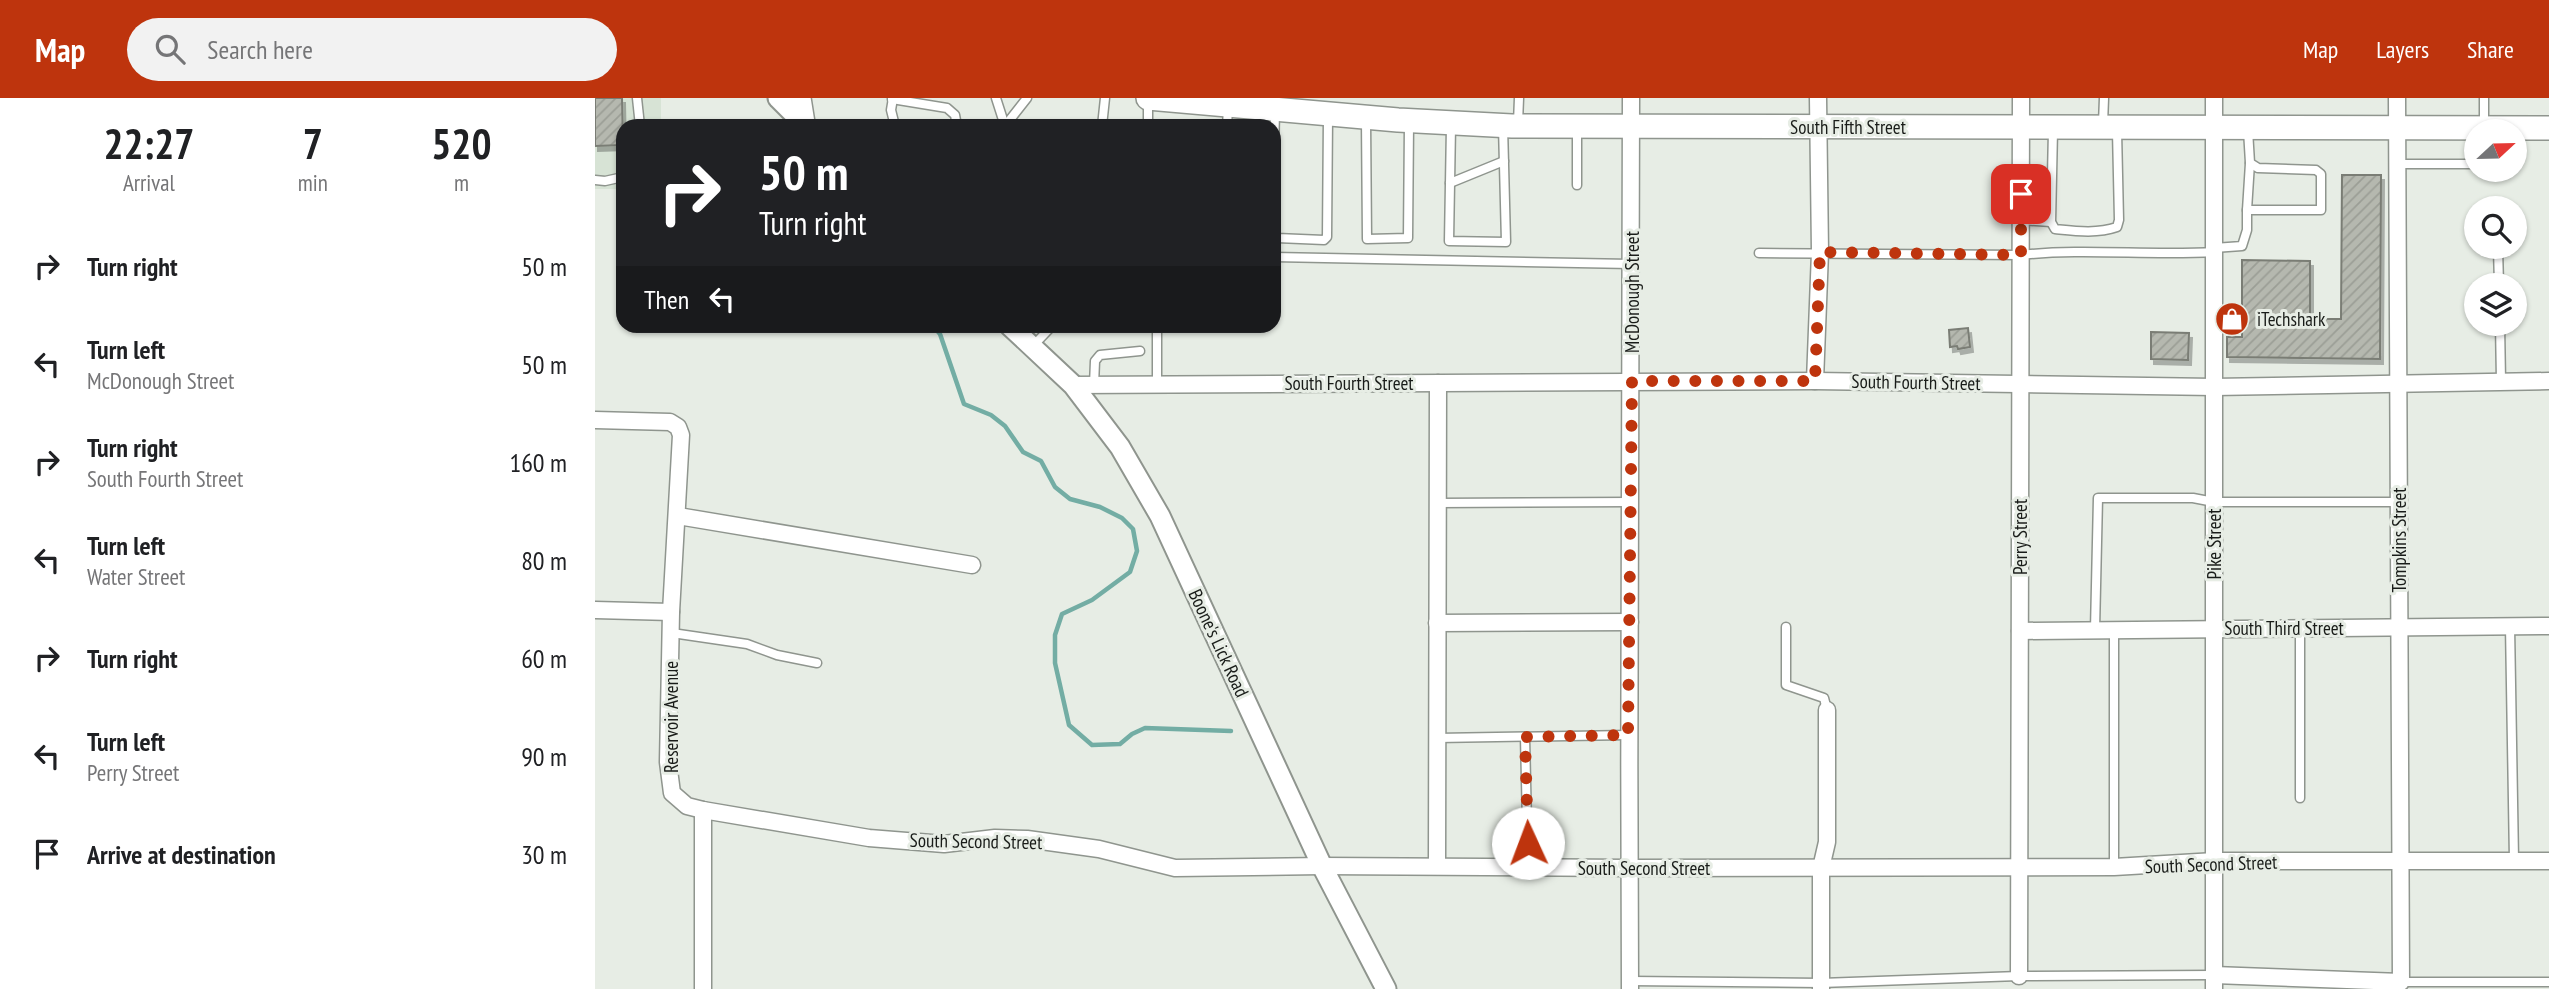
<!DOCTYPE html>
<html lang="en">
<head>
<meta charset="utf-8">
<style>
  body { margin:0; font-family:"PT Sans Narrow",sans-serif; background:#f2f2f2; color:#202124; height:100vh; display:flex; flex-direction:column; font-size:26px; white-space:nowrap }
  * { box-sizing:border-box; margin:0 }
  p { font-size:23px; color:#757577 }
  .icon { flex:none; width:38px; height:38px; fill:none; stroke:currentColor; stroke-width:2; stroke-linecap:round; stroke-linejoin:round }
  .map { position:relative; flex:1; overflow:hidden }
  .sheet { display:flex; flex-direction:column; background:#fff; width:595px }
  .sheet>* { flex:none }
  .hud { position:absolute; left:21px; top:21px; width:665px; height:214px; border-radius:21px; box-shadow:0 2px 5px #0004; background:#202124; color:#fff; overflow:hidden }
  .needle { width:46px; rotate:68deg }
  .buttons { position:absolute; left:1869px; top:21px; display:grid; gap:14px }
  .buttons a { display:grid; place-items:center; width:63px; height:63px; border-radius:50%; background:#fff; box-shadow:0 2px 5px #0004; font-size:35px }
  .pin { position:absolute; display:grid; place-items:center; width:60px; height:60px; color:#fff; margin:-30px; border-radius:14px; box-shadow:0 4px 10px #0006 }
  .me { position:absolute; width:77px; margin:-38px; rotate:358deg; stroke-linejoin:round; filter:drop-shadow(0 0 5px #0008) }
  .turn { display:flex; align-items:center; gap:24px; height:147px; padding:0 28px; font-size:32px }
  .turn .icon { width:91px; height:91px; stroke-width:2.5 }
  .turn b { display:block; font-size:49px; line-height:60px }
  .then { display:flex; align-items:center; height:66px; padding:0 28px; background:#0003; gap:14px; font-size:26px }
  .eta { display:flex; justify-content:space-evenly; align-items:center; height:119px; text-align:center }
  .eta b { font-size:42px; font-weight:700; line-height:49px }
  ul { padding:0; list-style:none }
  li { display:flex; align-items:center; gap:21px; height:98px; padding:0 28px }
  li div { flex:1 }
  li b { display:block; font-size:26px }
  li em { font-style:normal }
  header { display:flex; align-items:center; gap:42px; box-sizing:border-box; height:98px; padding:0 35px; background:#be340d; color:#fff }
  header strong { font-size:33px }
  nav { display:flex; gap:38px; margin-inline-start:auto; font-size:24px }
  .search { width:490px; height:63px; background:#f2f2f2; display:flex; align-items:center; gap:18px; box-sizing:border-box; padding:0 24px; border-radius:38px; color:#757577; font-size:26px }
  main { display:flex; flex:1; min-height:0 }
  .map>svg:first-child { display:block }
  .built { fill:#d7e3d5 }
  .lines { fill:none; stroke-linecap:round; stroke-linejoin:round }
  .stream { stroke:#73ada4; stroke-width:4.5 }
  .building { fill:url(#building-hatch); stroke:#7a7d74; stroke-width:2; filter:url(#shadow) }
  .service-casing { stroke:#8f958e; stroke-width:11 }
  .minor-casing { stroke:#8f958e; stroke-width:19 }
  .tertiary-casing { stroke:#8f958e; stroke-width:23 }
  .secondary-casing { stroke:#8f958e; stroke-width:26 }
  .service { stroke:#fff; stroke-width:8 }
  .minor { stroke:#fff; stroke-width:16 }
  .tertiary { stroke:#fff; stroke-width:19 }
  .secondary { stroke:#fff; stroke-width:23 }
  .route { stroke:#be340d; stroke-width:12; stroke-dasharray:0 21.6 }
  .labels { text-anchor:middle; stroke-width:6; stroke-linejoin:round; paint-order:stroke }
  .street-label { font-size:19px; fill:#191c19; stroke:#e7ede5 }
  .poi-label { font-size:19px; fill:#191c19; stroke:#e7ede5; text-anchor:start }
</style>
</head>
<body>
<header>
<strong>Map</strong>
<div class="search"><svg class="icon" aria-label="search" viewBox="0 0 24 24"><circle cx="10" cy="10" r="6"/><path d="M15 15l6 6"/></svg>Search here</div>
<nav><a>Map</a><a>Layers</a><a>Share</a></nav>
</header>
<main>
<section class="sheet">
<div class="eta">
<div><b>22:27</b><p>Arrival</p></div>
<div><b>7</b><p>min</p></div>
<div><b>520</b><p>m</p></div>
</div>
<ul>
<li><svg class="icon" aria-label="right" viewBox="0 0 24 24"><path d="M7 20v-9h11M14 6l5 5-5 5"/></svg><div><b>Turn right</b></div><em>50 m</em></li>
<li><svg class="icon" aria-label="left" viewBox="0 0 24 24"><path d="M17 20v-9H6M10 6l-5 5 5 5"/></svg><div><b>Turn left</b><p>McDonough Street</p></div><em>50 m</em></li>
<li><svg class="icon" aria-label="right" viewBox="0 0 24 24"><path d="M7 20v-9h11M14 6l5 5-5 5"/></svg><div><b>Turn right</b><p>South Fourth Street</p></div><em>160 m</em></li>
<li><svg class="icon" aria-label="left" viewBox="0 0 24 24"><path d="M17 20v-9H6M10 6l-5 5 5 5"/></svg><div><b>Turn left</b><p>Water Street</p></div><em>80 m</em></li>
<li><svg class="icon" aria-label="right" viewBox="0 0 24 24"><path d="M7 20v-9h11M14 6l5 5-5 5"/></svg><div><b>Turn right</b></div><em>60 m</em></li>
<li><svg class="icon" aria-label="left" viewBox="0 0 24 24"><path d="M17 20v-9H6M10 6l-5 5 5 5"/></svg><div><b>Turn left</b><p>Perry Street</p></div><em>90 m</em></li>
<li><svg class="icon" aria-label="arrive" viewBox="0 0 24 24"><path d="M6 21V4h12l-3 4 3 4H6"/></svg><div><b>Arrive at destination</b></div><em>30 m</em></li>
</ul>
</section>
<div class="map">
<svg width="1954" height="891" viewBox="0 0 1954 891">
  <defs>
    <pattern id="building-hatch" width="6" height="6" patternUnits="userSpaceOnUse" patternTransform="scale(1.75)"><rect width="6" height="6" fill="#b5b8af"/><path d="M-1 1l2-2M0 6l6-6M5 7l2-2" fill="none" stroke="#9b9e96"/></pattern>
    <filter id="shadow"><feDropShadow dx="3" dy="5" stdDeviation="0" flood-color="#0004"/></filter>
  </defs>
  <rect width="100%" height="100%" fill="#e7ede5"/>
  <path class="built" d="M0,0h66v28h-38v63h-28z"/>
  <g class="lines">
    <path class="stream" d="M338,228l7,8 24,70 27,11 14,11 18,26 18,9 14,26 15,12 30,8 22,11 11,11 4,22 -7,21 -38,28 -30,14 -7,21v28l14,62 23,20 28,-1 12,-10 13,-6 86,3"/>
  </g>
  <g class="building">
    <path d="M0,0h27l1,47 -28,1z"/>
    <path d="M1747,77h39l-1,184 -153,-2v-20h15v-77l68,1v58h31z"/>
    <path d="M1373,230l2,19 -12,2 -1,-3 -7,1 -1,-17z"/>
    <path d="M1556,234l38,1 -1,27 -37,-1z"/>
  </g>
  <g class="lines">
    <g class="service-casing">
      <g id="service">
        <path d="M42,0l3,28"/>
        <path d="M298,0l-2,12 4,16"/>
        <path d="M401,0l9,28"/>
        <path d="M1889,0v29"/>
        <path d="M297,1l55,9 8,7 2,11"/>
        <path d="M771,22l1,119 41,-1 1,-114"/>
        <path d="M923,25l1,-25"/>
        <path d="M1508,26l1,-26"/>
        <path d="M410,28l22,-28"/>
        <path d="M507,28l3,-28"/>
        <path d="M553,28v-25"/>
        <path d="M632,28l1,-18"/>
        <path d="M856,28l-2,115 57,1 -3,-116"/>
        <path d="M1458,32l-2,92 4,7c20,2 42,5 62,-2l2,-7 -2,-89"/>
        <path d="M679,54l1,-40"/>
        <path d="M1802,66h79"/>
        <path d="M0,82l10,1 18,-4"/>
        <path d="M855,85l54,-22"/>
        <path d="M982,87v-56"/>
        <path d="M1652,112l3,-47"/>
        <path d="M1426,122l30,2"/>
        <path d="M679,138l3,2 47,2 3,-3 1,-120"/>
        <path d="M1619,150l28,-2 5,-16v-20h74v-36l-5,-4 -58,-2 -8,-5 -2,-33"/>
        <path d="M1903,150l1,37"/>
        <path d="M1164,155l262,2c64,-7 129,1 193,-3"/>
        <path d="M679,159l357,7"/>
        <path d="M1905,226l1,57"/>
        <path d="M437,249l20,-21"/>
        <path d="M499,287l1,-24 5,-6 40,-4"/>
        <path d="M562,287v-59"/>
        <path d="M843,405l193,-1"/>
        <path d="M1915,528l4,234"/>
        <path d="M1191,529v58l38,13 3,12"/>
        <path d="M1705,530v170"/>
        <path d="M1500,532l3,-132h95l21,4h185"/>
        <path d="M77,535l75,11 30,11 40,8"/>
        <path d="M930,639l3,130"/>
        <path d="M842,640l191,-3"/>
        <path d="M1519,769v-237"/>
        <path d="M1035,883l191,2 198,-7 195,-1"/>
        <path d="M1806,884h148"/>
      </g>
    </g>
    <g class="minor-casing">
      <g id="minor">
        <path d="M1220,283l5,-129 -2,-154"/>
        <path d="M478,287l742,-4 399,6 335,-6"/>
        <path d="M0,322l75,2 8,5 3,8 -10,177 -3,150 4,31 15,13 16,4 166,28 75,6 51,-6 32,1 72,10 76,19 147,-2 307,2 485,-1 101,-6h334"/>
        <path d="M83,418l294,49"/>
        <path d="M0,512l76,2"/>
        <path d="M842,525l193,-1"/>
        <path d="M1425,533l529,-5"/>
        <path d="M842,768l1,-483"/>
        <path d="M1619,877l187,7 -4,-884"/>
        <path d="M1424,878l2,-878"/>
        <path d="M108,891v-179"/>
        <path d="M1035,891c-2,-297 1,-594 1,-891"/>
        <path d="M1226,891v-121l6,-26v-132"/>
        <path d="M1619,891v-891"/>
      </g>
    </g>
    <g class="tertiary-casing">
      <g id="tertiary">
        <path d="M183,0l28,28"/>
        <path d="M415,228l63,59 47,62 40,69 162,350 64,123"/>
      </g>
    </g>
    <g class="secondary-casing">
      <g id="secondary">
        <path d="M204,0l4,25"/>
        <path d="M553,0l250,22 114,6 1037,2"/>
      </g>
    </g>
    <use href="#service" class="service"/>
    <use href="#minor" class="minor"/>
    <use href="#tertiary" class="tertiary"/>
    <use href="#secondary" class="secondary"/>
  </g>
  <g class="lines">
    <path class="route" d="M933,745l-3,-106 103,-2 4,-354h183l5,-129 201,3v-61"/>
  </g>
  <defs>
    <g id="shop-disc" transform="scale(1.75)"><circle r="9.5" fill="#be340d" stroke="#e7ede5"/><path d="M-5-2.5h2.3a2.7 3.5 0 0 1 5.4 0H5L5.5 6h-11ZM-1.5-2.5h3a1.5 2.3 0 0 0-3 0Z" fill="#fff"/></g>
  </defs>
  <g fill-rule="evenodd">
    <use href="#shop-disc" x="1637" y="221"/>
  </g>
  <g class="labels">
    <g class="street-label">
      <text x="1253" y="36">South Fifth Street</text>
      <text transform="translate(1037 194) rotate(-90)" y="7">McDonough Street</text>
      <text transform="translate(1321 284) rotate(1)" y="7">South Fourth Street</text>
      <text x="754" y="292">South Fourth Street</text>
      <text transform="translate(1425 439) rotate(-90)" y="7">Perry Street</text>
      <text transform="translate(1804 442) rotate(-90)" y="7">Tompkins Street</text>
      <text transform="translate(1619 446) rotate(-90)" y="7">Pike Street</text>
      <text x="1689" y="537">South Third Street</text>
      <text transform="translate(624 545) rotate(65)" y="7">Boone's Lick Road</text>
      <text transform="translate(76 619) rotate(-90)" y="7">Reservoir Avenue</text>
      <text transform="translate(381 743) rotate(1)" y="7">South Second Street</text>
      <text transform="translate(1616 766) rotate(-2)" y="7">South Second Street</text>
      <text x="1049" y="777">South Second Street</text>
    </g>
    <g class="poi-label">
      <text x="1662" y="228">iTechshark</text>
    </g>
  </g>
</svg>
<div class="buttons">
<a><svg class="needle" viewBox="-14 -14 28 28"><path d="M0-13l5 13h-10z" fill="#e53935"/><path d="M0 13l5-13h-10z" fill="#757577"/></svg></a>
<a><svg class="icon" aria-label="search" viewBox="0 0 24 24"><circle cx="10" cy="10" r="6"/><path d="M15 15l6 6"/></svg></a>
<a><svg class="icon" aria-label="layers" viewBox="0 0 24 24"><path d="M12 4l9 5-9 5-9-5zM3 14l9 5 9-5"/></svg></a>
</div>
<div class="pin" style="left:1426px;top:96px;background:#d93025"><svg class="icon" aria-label="arrive" viewBox="0 0 24 24"><path d="M6 21V4h12l-3 4 3 4H6"/></svg></div>
<svg class="me" style="left:933px;top:745px" viewBox="-20 -20 40 40"><circle r="19" fill="#fff"/><path d="M0-13L10 11 0 6-10 11z" fill="#be340d"/></svg>
<div class="hud">
<div class="turn"><svg class="icon" aria-label="right" viewBox="0 0 24 24"><path d="M7 20v-9h11M14 6l5 5-5 5"/></svg><div><b>50 m</b>Turn right</div></div>
<div class="then">Then<svg class="icon" aria-label="left" viewBox="0 0 24 24"><path d="M17 20v-9H6M10 6l-5 5 5 5"/></svg></div>
</div>
</div>
</main>
</body>
</html>
